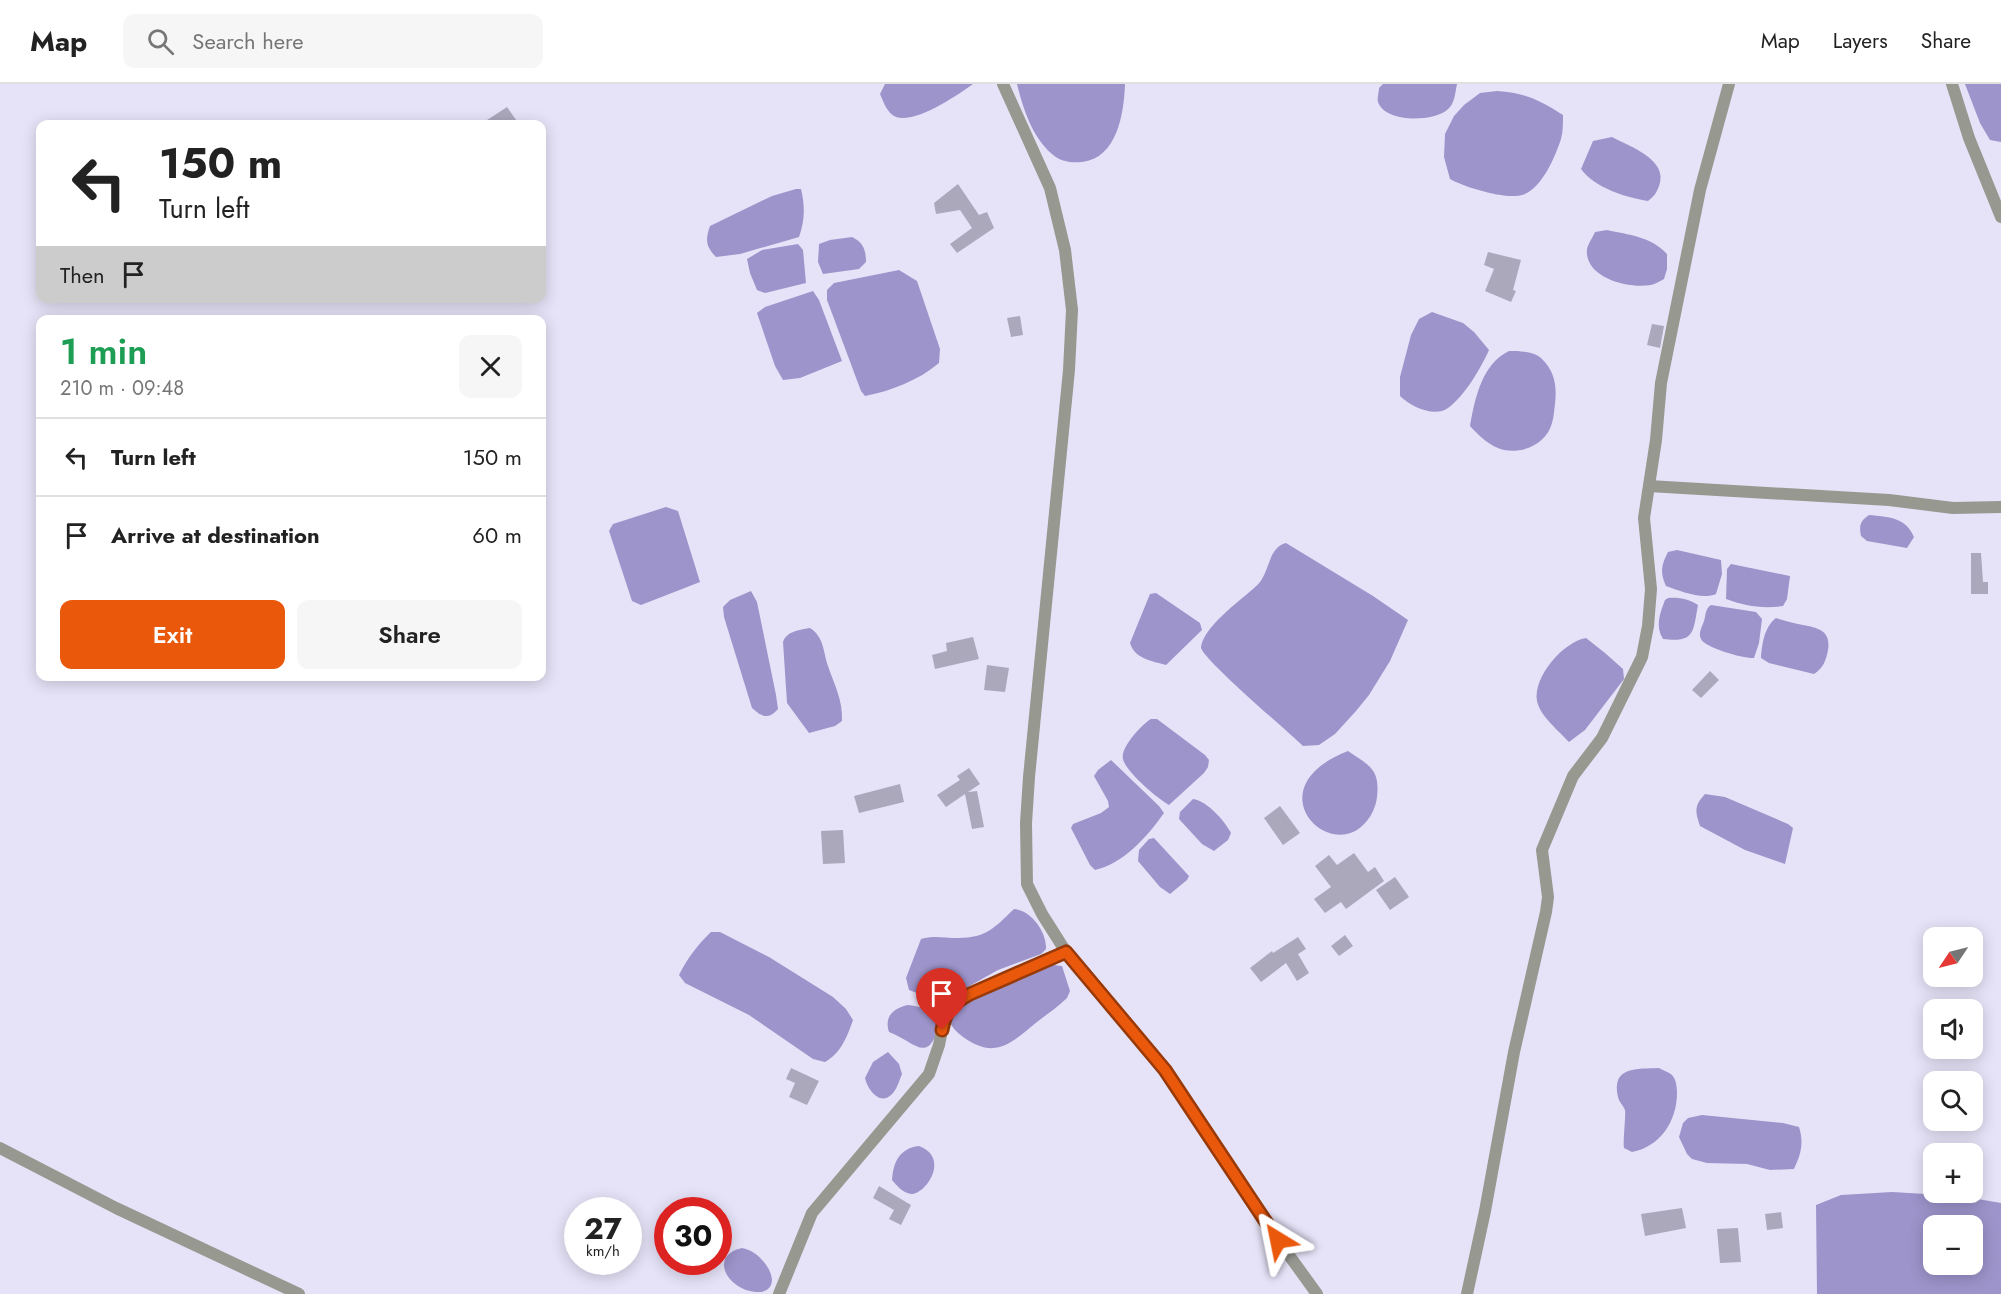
<!DOCTYPE html>
<html lang="en">
<head>
<meta charset="utf-8">
<style>
  body { margin:0; font-family:Jost,sans-serif; background:#f6f6f6; color:#222; height:100vh; display:flex; flex-direction:column; font-size:22px; white-space:nowrap }
  * { box-sizing:border-box; margin:0 }
  p { font-size:20px; color:#767676 }
  .icon { flex:none; width:33px; height:33px; fill:none; stroke:currentColor; stroke-width:2; stroke-linecap:round; stroke-linejoin:round }
  .map { position:relative; flex:1; overflow:hidden }
  .drawer { position:absolute; left:36px; top:231px; width:510px; height:366px; display:flex; flex-direction:column; background:#fff; border-radius:12px; box-shadow:0 3px 15px #0003 }
  .drawer>* { flex:none }
  .guide { position:absolute; left:36px; top:36px; width:510px; height:183px; border-radius:12px; box-shadow:0 3px 15px #0003; background:#fff; color:#222; overflow:hidden }
  .needle { width:39px; rotate:235deg }
  .fabs { position:absolute; left:1923px; top:843px; display:grid; gap:12px }
  .fabs a { display:grid; place-items:center; width:60px; height:60px; border-radius:12px; background:#fff; box-shadow:0 3px 15px #0003; font-size:30px }
  .speed { position:absolute; left:564px; top:1113px; display:flex; gap:12px; font-size:30px; font-weight:700; text-align:center }
  .speed>* { display:grid; place-content:center; width:78px; height:78px; border-radius:50%; background:#fff; box-shadow:0 3px 15px #0003; line-height:1 }
  .speed small { font-size:15px; font-weight:400 }
  .speed .limit { border:9px solid #d22; background:#fff; color:#111 }
  .pin { position:absolute; display:grid; place-items:center; width:51px; height:51px; color:#fff; margin:-62px -26px; border-radius:50% 50% 50% 0; rotate:-45deg; box-shadow:0 0 6px #0007 }
  .pin .icon { rotate:45deg }
  .me { position:absolute; width:66px; margin:-33px; rotate:325deg; stroke-linejoin:round; filter:drop-shadow(0 0 4px #0008) }
  .turn { display:flex; align-items:center; gap:21px; height:126px; padding:0 24px; font-size:27px }
  .turn .icon { width:78px; height:78px; stroke-width:2.5 }
  .turn b { display:block; font-size:42px; line-height:51px }
  .then { display:flex; align-items:center; height:57px; padding:0 24px; background:#0003; gap:12px; font-size:22px }
  .round { display:grid; place-items:center; flex:none; width:63px; height:63px; border-radius:12px; background:#f6f6f6 }
  .headline { display:flex; align-items:center; justify-content:space-between; height:102px; padding:0 24px }
  h1 { font-size:36px; font-weight:600; line-height:45px; color:#1e9e55 }
  .button { display:flex; gap:12px; margin-top:auto; padding:12px 24px }
  .button a { flex:1; height:69px; border-radius:12px; background:#ea580c; color:#fff; font-size:24px; font-weight:600; line-height:69px; text-align:center }
  .button a+a { background:#f6f6f6; color:#222 }
  ul { padding:0; list-style:none }
  li { display:flex; align-items:center; gap:18px; height:78px; padding:0 24px; border-top:2px solid #e0e0e0 }
  li div { flex:1 }
  li b { display:block; font-size:22px }
  li em { font-style:normal }
  header { display:flex; align-items:center; gap:36px; box-sizing:border-box; height:84px; padding:0 30px; background:#fff; border-bottom:2px solid #e0e0e0 }
  header strong { font-size:28px }
  nav { display:flex; gap:33px; margin-inline-start:auto; font-size:21px }
  .search { width:420px; height:54px; background:#f6f6f6; display:flex; align-items:center; gap:15px; box-sizing:border-box; padding:0 21px; border-radius:12px; color:#767676; font-size:22px }
  .map>svg:first-child { display:block }
  .water { fill:#9d94cb; fill-rule:evenodd }
  .building { fill:#aba8bc }
  .lines { fill:none; stroke-linecap:round; stroke-linejoin:round }
  .minor { stroke:#979890; stroke-width:12 }
  .route-casing { stroke:#983908; stroke-width:15 }
  .route { stroke:#ea580c; stroke-width:10 }
</style>
</head>
<body>
<header>
<strong>Map</strong>
<div class="search"><svg class="icon" aria-label="search" viewBox="0 0 24 24"><circle cx="10" cy="10" r="6"/><path d="M15 15l6 6"/></svg>Search here</div>
<nav><a>Map</a><a>Layers</a><a>Share</a></nav>
</header>
<div class="map">
<svg width="2001" height="1210" viewBox="0 0 2001 1210">
  <rect width="100%" height="100%" fill="#e6e3f8"/>
  <g class="water">
    <path d="M885,0h88c-15,11 -58,40 -77,33 -9,-4 -12,-14 -16,-23z"/>
    <path d="M1017,0h108c-1,30 -8,74 -43,78 -11,1 -21,0 -30,-8 -20,-17 -29,-46 -35,-70z"/>
    <path d="M1383,0h74c-2,9 -2,20 -10,26 -14,12 -62,13 -69,-8 -1,-4 1,-10 1,-14z"/>
    <path d="M1965,0h36v58l-11,-2 -10,-17z"/>
    <path d="M1497,7c28,2 43,9 66,24 0,8 0,17 -2,24 -6,18 -19,50 -39,56 -16,5 -58,-8 -72,-16l-6,-22 1,-23 9,-18 10,-11 16,-12z"/>
    <path d="M1612,53c19,10 57,23 47,49 -3,8 -5,10 -11,15 -23,-4 -53,-13 -67,-32l12,-28z"/>
    <path d="M796,105h5c4,17 4,31 -2,48l-59,17 -24,3c-10,-10 -11,-17 -6,-31l62,-30z"/>
    <path d="M1607,146c22,5 43,6 60,24v15l-3,10c-4,2 -9,5 -13,6 -22,4 -67,-7 -64,-36 1,-5 6,-12 8,-17z"/>
    <path d="M852,153c11,5 14,13 14,25l-7,7 -36,5 -5,-12 1,-18 11,-4z"/>
    <path d="M798,160l5,6 3,33 -41,10 -8,-3 -7,-17 -3,-14 15,-9z"/>
    <path d="M899,186l18,11 23,68 -1,14c-20,17 -48,28 -74,33l-4,-5 -34,-91v-10l7,-7z"/>
    <path d="M813,207l6,9 23,61 -42,17 -17,2 -8,-14 -18,-53 8,-6z"/>
    <path d="M1432,228l31,11 11,9 15,18c-8,18 -25,47 -41,58 -14,10 -38,-2 -48,-12v-19l11,-42 8,-16z"/>
    <path d="M1509,267c10,0 24,0 32,7 14,13 16,28 14,46 -1,6 -1,13 -3,19 -5,20 -28,31 -48,27 -13,-3 -25,-14 -34,-24 5,-28 12,-62 39,-75z"/>
    <path d="M666,423l12,4 22,71 -59,23 -9,-4 -23,-70 4,-7z"/>
    <path d="M1869,431c19,2 37,2 45,22l-7,11 -40,-7 -6,-5c-2,-11 -1,-15 8,-21z"/>
    <path d="M1286,459l87,53 35,24 -18,41 -21,34 -13,16 -21,23 -16,11 -16,1c-13,-13 -103,-89 -102,-99 3,-20 37,-45 52,-58 3,-3 7,-6 9,-10 8,-13 8,-32 24,-36z"/>
    <path d="M1677,466l44,10 1,14 -6,20c-14,6 -36,-3 -50,-8 -6,-13 -5,-21 2,-34z"/>
    <path d="M1731,480l59,12 -3,23 -4,7c-21,3 -38,0 -57,-7l1,-30z"/>
    <path d="M751,507l6,11 19,93 2,14c-10,11 -16,8 -26,-1l-28,-91 -1,-10 7,-7z"/>
    <path d="M1156,509l44,30 2,7 -36,35c-14,-4 -31,-6 -36,-22l20,-49z"/>
    <path d="M1668,514c11,-1 21,1 30,7 -5,27 -3,38 -35,34 -8,-13 -3,-26 2,-39z"/>
    <path d="M1711,521l45,7 6,7 -3,24 -5,15c-9,1 -49,-10 -53,-19 -3,-6 1,-12 3,-18 2,-6 1,-12 7,-16z"/>
    <path d="M1776,534c9,3 18,5 27,7 16,3 28,6 25,25 -2,11 -5,18 -14,24l-45,-11 -8,-5c1,-13 3,-31 15,-40z"/>
    <path d="M810,544c14,9 13,23 18,38 6,18 15,34 14,55l-7,5 -26,7 -22,-30 -4,-61c4,-11 16,-12 27,-14z"/>
    <path d="M1586,554l19,15 18,16 1,10 -39,51 -16,12c-10,-11 -29,-26 -32,-41 -4,-24 26,-59 49,-63z"/>
    <path d="M1151,635h6l48,36 4,5 -1,7 -4,6 -35,32c-12,-7 -43,-33 -46,-46 -3,-11 19,-35 28,-40z"/>
    <path d="M1348,667c22,15 32,18 29,46 -1,9 -5,18 -11,25 -36,43 -113,-34 -18,-71z"/>
    <path d="M1111,676l48,46 5,7c-16,23 -41,51 -69,57l-5,-5 -19,-37 2,-4 28,-11 8,-6 -1,-6 -14,-25 4,-6z"/>
    <path d="M1705,710l20,3 63,27 5,4 -8,36 -40,-14 -45,-24c-5,-15 -6,-20 5,-32z"/>
    <path d="M1193,715c14,2 31,21 38,34l-3,7 -14,11 -12,-7 -23,-25 1,-7z"/>
    <path d="M1154,754l35,38 -2,4 -17,14 -10,-7 -22,-26 1,-11 10,-11z"/>
    <path d="M1014,825c17,1 33,23 32,40l-5,5 -43,16 -41,23 -14,4 -13,1 -21,-8 -3,-12 15,-39c13,-4 23,-1 37,-1 29,0 37,-11 56,-29z"/>
    <path d="M711,848h9l49,25 64,40 13,12 7,11c-6,17 -12,33 -28,42l-12,-3 -64,-44 -64,-32 -6,-8c8,-16 19,-31 32,-43z"/>
    <path d="M1053,881l9,1 8,25 -3,7c-9,9 -20,16 -30,24 -24,19 -39,38 -71,17 -9,-6 -14,-11 -18,-21 23,-29 73,-37 105,-53z"/>
    <path d="M908,921c13,1 25,6 31,18 -10,44 -25,18 -50,9 -5,-15 4,-24 19,-27z"/>
    <path d="M888,968l11,12 3,10c-3,7 -5,16 -11,21 -12,11 -24,-7 -26,-17l8,-16z"/>
    <path d="M1659,984c3,2 10,4 13,7 4,4 5,12 5,18 0,28 -17,54 -45,59l-8,-4c-1,-9 2,-33 1,-38 -2,-5 -6,-8 -7,-13 -7,-31 19,-28 41,-29z"/>
    <path d="M1702,1031l81,8 16,4c5,16 2,27 -5,42l-24,1 -23,-6 -40,-1 -15,-4 -5,-5 -8,-17 4,-14 5,-5z"/>
    <path d="M919,1062c32,12 6,49 -8,48 -8,-1 -14,-8 -19,-14 1,-18 8,-32 27,-34z"/>
    <path d="M1892,1108l68,4 41,7v91h-184l-1,-89 25,-10zM1934,1142h38v38h-38z"/>
    <path d="M742,1164c21,3 44,39 19,44 -31,2 -55,-36 -19,-44z"/>
  </g>
  <g class="building">
    <path d="M507,23l12,17h-38z"/>
    <path d="M958,100l21,31 8,-3 7,16 -37,25 -7,-9 22,-16 -12,-18 -24,4 -2,-11z"/>
    <path d="M1488,168l33,8 -8,30 3,1 -5,11 -26,-11 9,-22 -10,-4z"/>
    <path d="M1020,232l3,19 -12,2 -4,-19z"/>
    <path d="M1652,240l12,2 -4,22 -13,-3z"/>
    <path d="M1971,469h10l2,29h5v12h-17z"/>
    <path d="M973,553l6,22 -44,10 -3,-14 15,-4 -1,-8z"/>
    <path d="M987,581l22,3 -4,24 -21,-2z"/>
    <path d="M1710,587l9,9 -18,18 -9,-8z"/>
    <path d="M969,684l11,16 -12,8 9,-1 7,36 -12,2 -7,-35 -19,13 -9,-12 23,-15 -3,-4z"/>
    <path d="M900,700l4,18 -45,11 -5,-17z"/>
    <path d="M1280,722l20,27 -17,12 -19,-27z"/>
    <path d="M843,746l2,33 -22,1 -2,-33z"/>
    <path d="M1354,769l14,19 7,-5 9,14 -38,28 -5,-7 -16,11 -11,-14 17,-12 -16,-21 14,-11 8,10z"/>
    <path d="M1395,793l14,20 -19,13 -14,-20z"/>
    <path d="M1345,851l8,11 -14,10 -8,-10z"/>
    <path d="M1298,853l8,12 -8,5 11,19 -12,8 -11,-18 -25,19 -11,-14 22,-17 1,2z"/>
    <path d="M791,984l28,13 -12,24 -18,-8 6,-14 -9,-4z"/>
    <path d="M879,1102l32,19 -10,20 -12,-6 5,-9 -21,-12z"/>
    <path d="M1682,1124l4,20 -41,8 -4,-22z"/>
    <path d="M1781,1128l2,16 -16,2 -2,-16z"/>
    <path d="M1738,1144l3,34 -21,1 -3,-34z"/>
  </g>
  <g class="lines">
    <g class="minor">
      <path d="M1003,0l47,104 15,62 7,60 -3,60 -40,407 -3,46 1,61 15,30 24,38 99,118 100,152 52,72"/>
      <path d="M1952,0l17,54 32,79"/>
      <path d="M1649,402l240,14 64,8 48,-1"/>
      <path d="M0,1064l116,60 183,86"/>
      <path d="M779,1210l33,-81 117,-139 10,-29 6,-30 11,-13 14,-8 96,-42"/>
      <path d="M1467,1210l18,-83 29,-159 32,-140 2,-15 -6,-47 31,-74 29,-38 40,-81 6,-31 3,-37 -7,-71 12,-78 5,-57 39,-193 29,-106"/>
    </g>
  </g>
  <g class="lines">
    <g class="route-casing">
      <path id="route" d="M942,946c4,-21 10,-26 28,-36l96,-42 99,118 113,170"/>
    </g>
    <use href="#route" class="route"/>
  </g>
</svg>
<div class="fabs">
<a><svg class="needle" viewBox="-14 -14 28 28"><path d="M0-13l5 13h-10z" fill="#e53935"/><path d="M0 13l5-13h-10z" fill="#767676"/></svg></a>
<a><svg class="icon" aria-label="sound" viewBox="0 0 24 24"><path d="M4 9h4l5-4v14l-5-4H4zM17 9q2 3 0 6"/></svg></a>
<a><svg class="icon" aria-label="search" viewBox="0 0 24 24"><circle cx="10" cy="10" r="6"/><path d="M15 15l6 6"/></svg></a>
<a>+</a>
<a>−</a>
</div>
<div class="speed"><div>27<small>km/h</small></div><div class="limit">30</div></div>
<div class="pin" style="left:942px;top:946px;background:#d93025"><svg class="icon" aria-label="arrive" viewBox="0 0 24 24"><path d="M6 21V4h12l-3 4 3 4H6"/></svg></div>
<svg class="me" style="left:1278px;top:1156px" viewBox="-20 -20 40 40"><path d="M0-17L14 15 0 8-14 15z" fill="#ea580c" stroke="#fff" stroke-width="4"/></svg>
<div class="guide">
<div class="turn"><svg class="icon" aria-label="left" viewBox="0 0 24 24"><path d="M17 20v-9H6M10 6l-5 5 5 5"/></svg><div><b>150 m</b>Turn left</div></div>
<div class="then">Then<svg class="icon" aria-label="arrive" viewBox="0 0 24 24"><path d="M6 21V4h12l-3 4 3 4H6"/></svg></div>
</div>
<section class="drawer">
<div class="headline"><div><h1>1 min</h1><p>210 m · 09:48</p></div><a class="round"><svg class="icon" aria-label="close" viewBox="0 0 24 24"><path d="M6 6l12 12M18 6L6 18"/></svg></a></div>
<ul>
<li><svg class="icon" aria-label="left" viewBox="0 0 24 24"><path d="M17 20v-9H6M10 6l-5 5 5 5"/></svg><div><b>Turn left</b></div><em>150 m</em></li>
<li><svg class="icon" aria-label="arrive" viewBox="0 0 24 24"><path d="M6 21V4h12l-3 4 3 4H6"/></svg><div><b>Arrive at destination</b></div><em>60 m</em></li>
</ul>
<div class="button"><a>Exit</a><a>Share</a></div>
</section>
</div>
</body>
</html>
